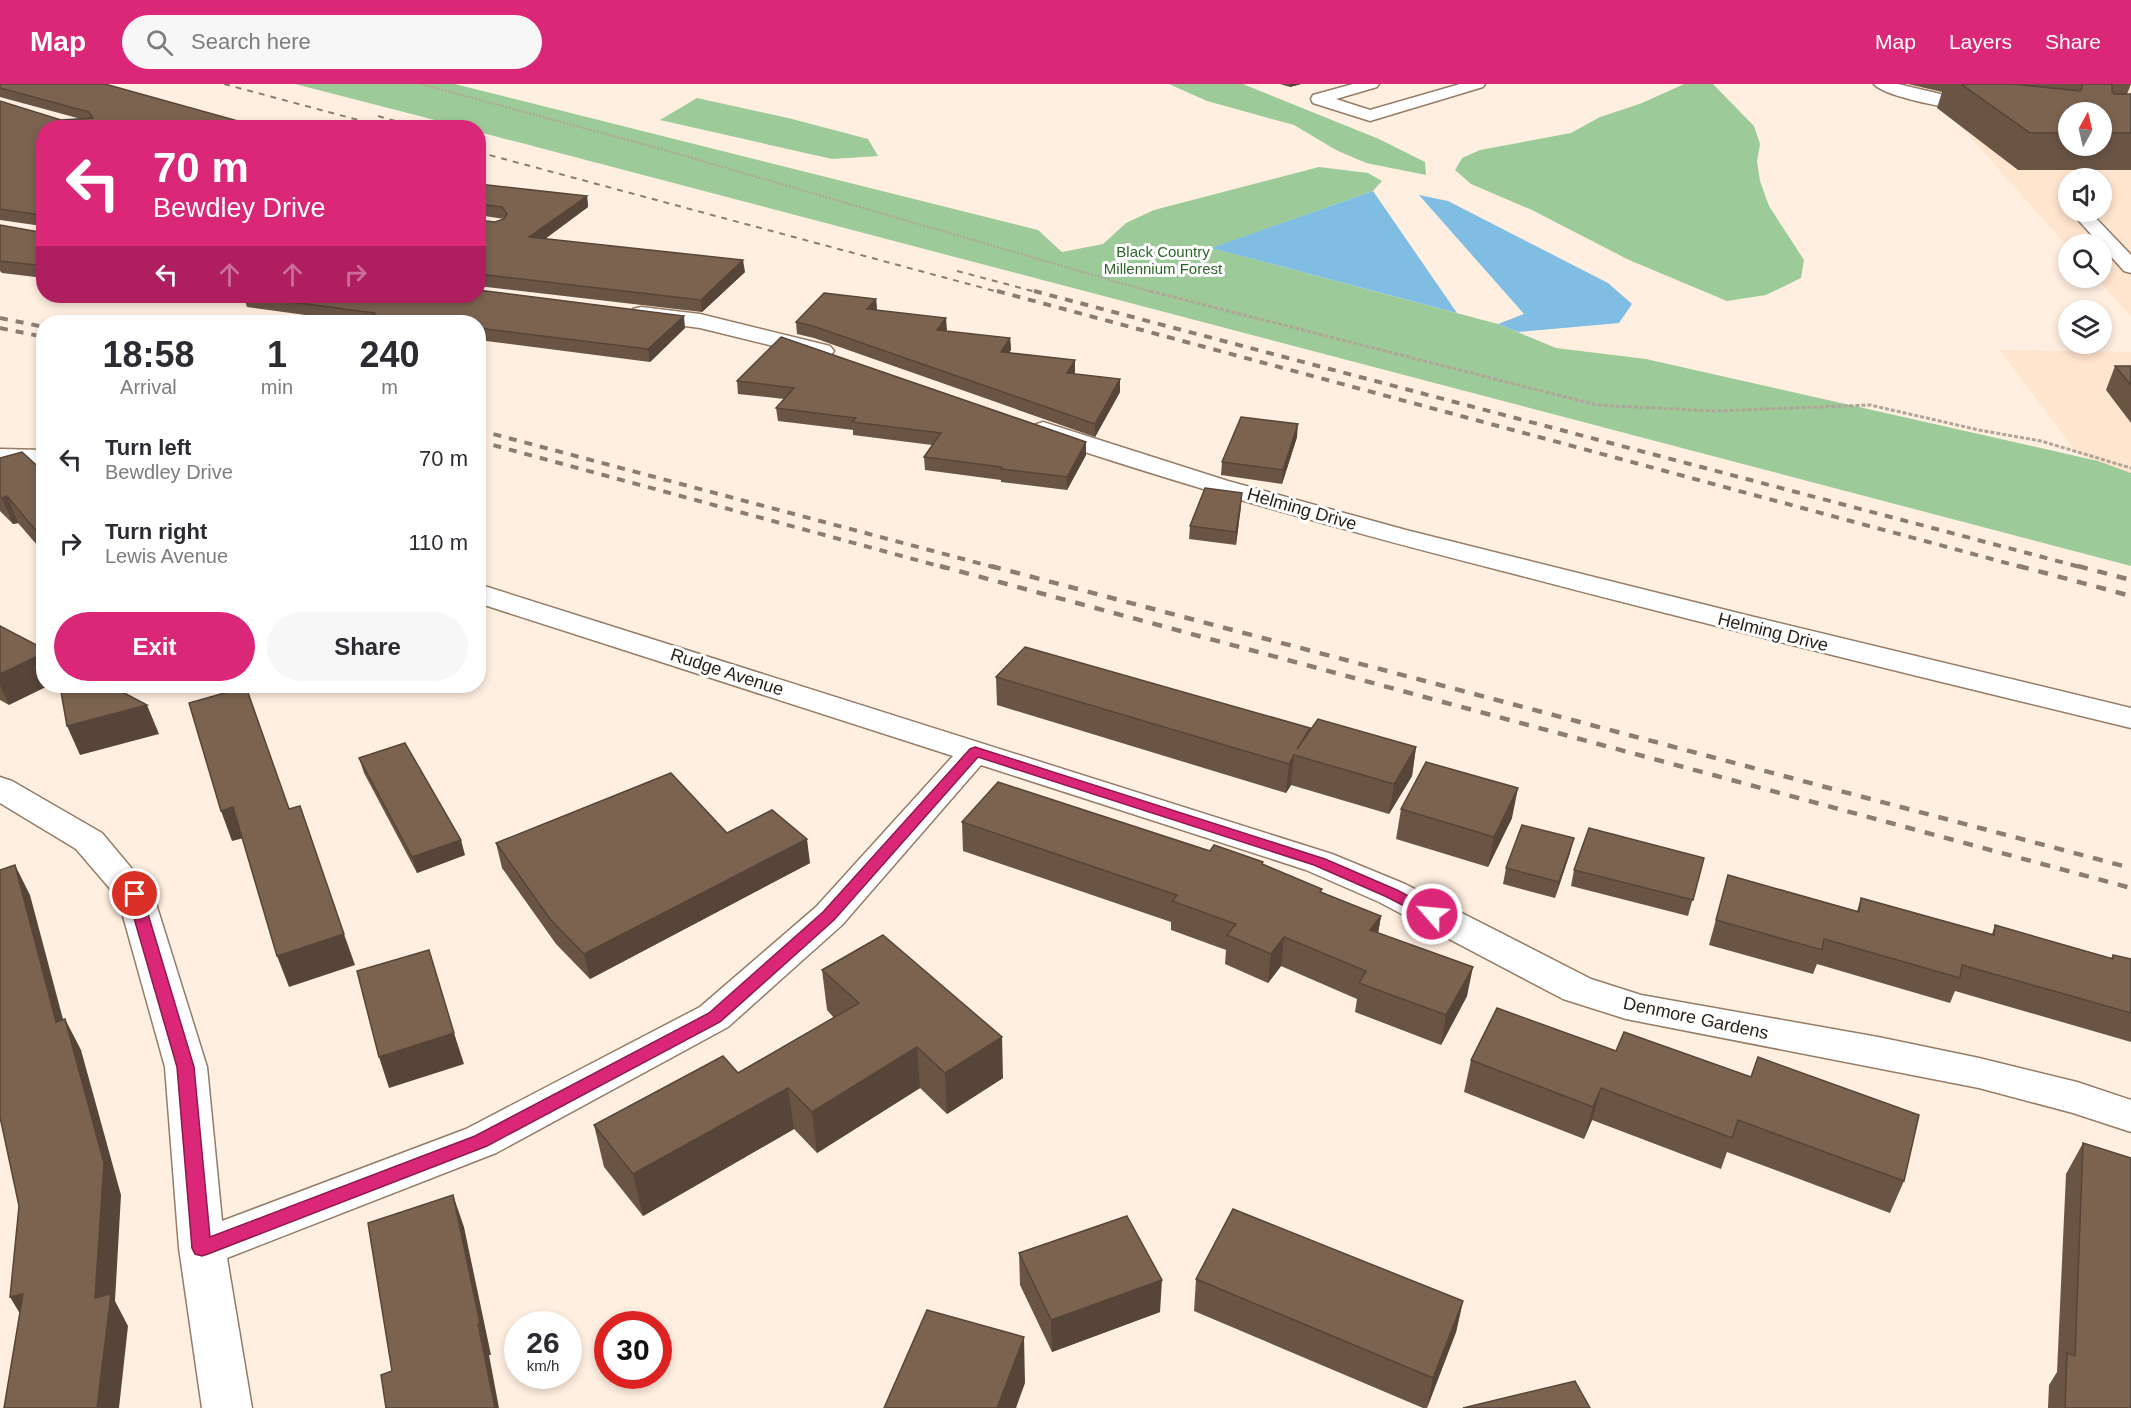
<!DOCTYPE html>
<html lang="en">
<head>
<meta charset="utf-8">
<style>
  body { margin:0; font-family:Arial,sans-serif; background:#f7f7f7; color:#2b2b33; height:100vh; display:flex; flex-direction:column; font-size:22px; white-space:nowrap }
  * { box-sizing:border-box; margin:0 }
  p { font-size:20px; color:#7c7c81 }
  .icon { flex:none; width:33px; height:33px; fill:none; stroke:currentColor; stroke-width:2; stroke-linecap:round; stroke-linejoin:round }
  .map { position:relative; flex:1; overflow:hidden }
  .drawer { position:absolute; left:36px; top:231px; width:450px; height:378px; display:flex; flex-direction:column; background:#fff; border-radius:24px; box-shadow:0 3px 9px #0003 }
  .drawer>* { flex:none }
  .banner { position:absolute; left:36px; top:36px; width:450px; height:183px; border-radius:24px; box-shadow:0 3px 9px #0003; background:#db2777; color:#fff; overflow:hidden }
  .needle { width:39px; rotate:8deg }
  .tools { position:absolute; left:2058px; top:18px; display:grid; gap:12px }
  .tools a { display:grid; place-items:center; width:54px; height:54px; border-radius:50%; background:#fff; box-shadow:0 3px 9px #0003; font-size:30px }
  .speed { position:absolute; left:504px; top:1227px; display:flex; gap:12px; font-size:30px; font-weight:700; text-align:center }
  .speed>* { display:grid; place-content:center; width:78px; height:78px; border-radius:50%; background:#fff; box-shadow:0 3px 9px #0003; line-height:1 }
  .speed small { font-size:15px; font-weight:400 }
  .speed .limit { border:9px solid #d22; background:#fff; color:#111 }
  .pin { position:absolute; display:grid; place-items:center; width:51px; height:51px; color:#fff; margin:-26px; border:3px solid #fff; border-radius:50%; box-shadow:0 2px 6px #0007 }
  .me { position:absolute; width:66px; margin:-33px; rotate:297deg; stroke-linejoin:round; filter:drop-shadow(0 0 4px #0008) }
  .turn { display:flex; align-items:center; gap:21px; height:126px; padding:0 18px; font-size:27px }
  .turn .icon { width:78px; height:78px; stroke-width:2.5 }
  .turn b { display:block; font-size:42px; line-height:51px }
  .lanes { display:flex; align-items:center; height:57px; padding:0 18px; background:#0003; justify-content:center; gap:30px; direction:ltr }
  .lanes .off { opacity:.35 }
  .eta { display:flex; justify-content:space-evenly; align-items:center; height:102px; text-align:center }
  .eta b { font-size:36px; font-weight:600; line-height:42px }
  .button { display:flex; gap:12px; margin-top:auto; padding:12px 18px }
  .button a { flex:1; height:69px; border-radius:36px; background:#db2777; color:#fff; font-size:24px; font-weight:600; line-height:69px; text-align:center }
  .button a+a { background:#f7f7f7; color:#2b2b33 }
  ul { padding:0; list-style:none }
  li { display:flex; align-items:center; gap:18px; height:84px; padding:0 18px }
  li div { flex:1 }
  li b { display:block; font-size:22px }
  li em { font-style:normal }
  header { display:flex; align-items:center; gap:36px; box-sizing:border-box; height:84px; padding:0 30px; background:#db2777; color:#fff }
  header strong { font-size:28px }
  nav { display:flex; gap:33px; margin-inline-start:auto; font-size:21px }
  .search { width:420px; height:54px; background:#f7f7f7; display:flex; align-items:center; gap:15px; box-sizing:border-box; padding:0 21px; border-radius:33px; color:#7c7c81; font-size:22px }
  .map>svg:first-child { display:block }
  .built { fill:#ffe4ce; fill-rule:evenodd }
  .forest { fill:#9dca99 }
  .water { fill:#80bde3 }
  .lines { fill:none; stroke-linecap:round; stroke-linejoin:round }
  .minor-casing { stroke:#947c67; stroke-width:3 }
  .path-far1 { stroke:#b1a498; stroke-width:2; stroke-dasharray:2 1.5; stroke-linecap:butt }
  .path { stroke:#b1a498; stroke-width:3; stroke-dasharray:4 2; stroke-linecap:butt }
  .minor { fill:#fff; fill-rule:evenodd }
  .rail-far2 { stroke:#8a7e73; stroke-width:2; stroke-dasharray:6 6; stroke-linecap:butt }
  .rail-far1 { stroke:#8a7e73; stroke-width:4; stroke-dasharray:8 8; stroke-linecap:butt }
  .rail { stroke:#8a7e73; stroke-width:4.5; stroke-dasharray:10 10; stroke-linecap:butt }
  .wall { fill:#6a5545; fill-rule:evenodd }
  .shaded-wall { fill:#564538 }
  .building { fill:#7b6350; stroke:#564538; stroke-width:1.5 }
  .route { fill:#db2777; stroke:#8e194d; stroke-width:1.5 }
  .labels { text-anchor:middle; stroke-width:6; stroke-linejoin:round; paint-order:stroke }
  .far-park-label { font-size:15px; fill:#2b6728; stroke:#fff }
  .street-label { font-size:18px; fill:#291f17; stroke:#fff }
</style>
</head>
<body>
<header>
<strong>Map</strong>
<div class="search"><svg class="icon" aria-label="search" viewBox="0 0 24 24"><circle cx="10" cy="10" r="6"/><path d="M15 15l6 6"/></svg>Search here</div>
<nav><a>Map</a><a>Layers</a><a>Share</a></nav>
</header>
<div class="map">
<svg width="2131" height="1324" viewBox="0 0 2131 1324">
  <rect width="100%" height="100%" fill="#ffefe1"/>
  <g class="built">
    <path d="M1912,0h219v232l-35,-38h6v-34h-34v3l-140,-157zM2068,28h34v34h-34zM2068,94h34v34h-34z"/>
    <path d="M2000,266l131,2v121l-53,-19z"/>
  </g>
  <g class="forest">
    <path d="M295,0h160l583,146 24,22 41,-8 23,-21 28,-13 165,-43 49,6 14,8 -9,10 -161,57 286,76 58,24 90,11 452,102 33,12v93l-1652,-434 -1,-4 -16,-1z"/>
    <path d="M1169,0h74l136,55 46,23 1,13 -60,-12 -30,-13 -42,-25 -87,-24z"/>
    <path d="M1684,0h29l41,42 6,18 -3,17 3,20 9,25 35,54 -3,18 -35,17 -39,6 -98,-41 -97,-50 -61,-26 -16,-14 7,-12 18,-8 91,-17 29,-16 42,-14z"/>
    <path d="M697,14l95,21 76,20 10,17 -46,3 -172,-39z"/>
  </g>
  <g class="water">
    <path d="M1373,107l84,122 -246,-65z"/>
    <path d="M1419,111l29,6 160,82 24,21 -13,19 -101,9 -20,-8 26,-10z"/>
  </g>
  <g class="lines">
    <g class="minor-casing">
      <g id="minor">
        <path d="M1353,0h26l-2,3 -41,12 34,11 90,-26h25l-2,3 -113,34 -57,-18 -2,-4 2,-4z"/>
        <path d="M1874,0h24l76,18 94,11v10c-30,-1 -178,-19 -194,-39z"/>
        <path d="M2071,128h19l41,43v18l-7,-2z"/>
        <path d="M641,223l59,7 130,32 4,5 -4,5 -8,2 -122,-30 -67,-9 -3,-5 3,-5z"/>
        <path d="M1043,338l185,59 178,49 340,85 385,93v20c-203,-49 -407,-99 -609,-152 -164,-42 -327,-86 -488,-141l-4,-5 4,-5z"/>
        <path d="M0,365l44,1v16l-44,-1z"/>
        <path d="M478,500l854,270 73,30 186,95 50,16 237,42 101,21 98,24 54,18v32l-58,-19 -94,-25 -353,-69 -63,-20 -184,-97 -73,-32 -325,-105 -139,160 -114,102 -232,126 -269,105 25,150h-50l-23,-160 -14,-181 -47,-169 -42,-49 -76,-46v-26l12,4 90,52 51,61 54,173 15,154 244,-92 234,-122 116,-100 137,-151 -475,-153z"/>
      </g>
    </g>
    <path class="path-far1" d="M421,0l240,65 494,144"/>
    <path class="path" d="M1150,207l447,114 116,6 157,-6 109,25 62,11 90,27"/>
    <use href="#minor" class="minor"/>
    <g class="rail-far2">
      <path d="M224,0l164,44"/>
      <path d="M378,32l41,12"/>
      <path d="M478,68l524,141"/>
      <path d="M957,187l83,22"/>
    </g>
    <g class="rail-far1">
      <path d="M997,207l1028,277"/>
      <path d="M1034,207l1050,277"/>
      <path d="M0,234l44,9"/>
      <path d="M0,244l44,9"/>
      <path d="M478,346l519,138"/>
      <path d="M478,357l468,127"/>
    </g>
    <g class="rail">
      <path d="M940,482l1191,322"/>
      <path d="M991,482l1140,302"/>
      <path d="M2019,482l112,30"/>
      <path d="M2078,482l53,14"/>
    </g>
  </g>
  <g class="wall">
    <path d="M0,0l263,44h-219v150l-42,-5 -2,-2v-46l39,7 3,-3v-3l-42,-6v-119l61,19 20,-1 -81,-22z"/>
    <path d="M1280,0h21l-11,3z"/>
    <path d="M1908,0h223l-4,10h4v76h-113l-81,-62 5,-16zM2068,28h34v34h-34z"/>
    <path d="M478,100l109,12 1,11 -43,32 200,33 -43,40 -224,-26v-66l17,2 9,-3 -26,-4z"/>
    <path d="M195,212h283l207,32 -35,34 -172,-22v-18h-121l-110,-15 -2,-6z"/>
    <path d="M876,215l1,12 69,7v13l64,7 1,12 -2,2 66,20 -1,2 46,5v13l-25,45 -281,-99 -17,-4 -1,-12z"/>
    <path d="M781,253l305,105v13l-19,35 -66,-8v-2l-76,-10 -1,-13 8,-12 -79,-10v-5l-75,-9 -2,-13 8,-9 -46,-5 -1,-13z"/>
    <path d="M2115,282h16v57l-25,-33z"/>
    <path d="M1297,353l-15,47 -61,-9 1,-13z"/>
    <path d="M0,374l44,14v81l-26,-30 -5,1 -13,-13z"/>
    <path d="M1241,422l-5,39 -47,-6 1,-13z"/>
    <path d="M0,542l9,79 -9,-5z"/>
    <path d="M996,593l314,51 -1,4 107,15 -4,29 -23,38 -98,-29 -5,8 -289,-88z"/>
    <path d="M359,674l106,97 -48,18 -53,-100z"/>
    <path d="M1401,725l111,9 -24,49 -92,-28z"/>
    <path d="M962,738l248,29 112,41 59,24 -3,17 89,63 -26,49 -86,-33 2,-13 -76,-33 -13,17 -43,-19 1,-14 -55,-20v-8l-208,-71z"/>
    <path d="M727,749l83,30 -220,116 -34,-35 -54,-76 -6,-25z"/>
    <path d="M1570,769l-15,45 -52,-14 3,-16z"/>
    <path d="M1704,774l-16,58 -117,-30 3,-16z"/>
    <path d="M1728,791l129,36 4,-13 131,36 3,-9 116,33 2,-3 18,4v83l-176,-51 -5,12 -133,-39 -4,10 -104,-29z"/>
    <path d="M822,886l181,108 -56,36 -27,-26 -103,65 -23,-24 -151,87 -39,-49 -10,-42 144,-52 96,-55 -7,-8z"/>
    <path d="M1497,924l407,173 -14,32 -163,-61 -6,17 -129,-49 -8,19 -120,-47 7,-32z"/>
    <path d="M2083,1059l48,265h-83l1,-23 8,-13 9,-198z"/>
    <path d="M1019,1169l141,59 -108,40 -32,-67z"/>
    <path d="M1196,1195l267,22 -7,31 -29,76h-4l-229,-97z"/>
  </g>
  <g class="shaded-wall">
    <path d="M1290,0h11l-11,3z"/>
    <path d="M587,112l1,11 -57,42 -2,-12z"/>
    <path d="M743,176l2,12 -43,40 -1,-12z"/>
    <path d="M876,215l1,12 -10,-2z"/>
    <path d="M684,232l1,12 -35,34 -2,-13z"/>
    <path d="M946,234l1,12 -10,12v-12z"/>
    <path d="M1010,254l1,12 -10,14v-12z"/>
    <path d="M1075,276v12l-8,14v-13z"/>
    <path d="M1120,295v13l-25,45v-13z"/>
    <path d="M1298,340l-1,13 -15,47 1,-14z"/>
    <path d="M1086,358v13l-19,35v-13z"/>
    <path d="M1242,409l-1,13 -5,39v-13z"/>
    <path d="M7,412l11,27 -5,1 -11,-26z"/>
    <path d="M42,447l2,5v11l-6,-14z"/>
    <path d="M44,569v33h4l-39,19 -9,-20v-11z"/>
    <path d="M147,621l12,29 -79,21 -13,-29z"/>
    <path d="M1416,663l-4,29 -23,38 5,-30z"/>
    <path d="M1294,671l-3,30 -5,8 3,-29z"/>
    <path d="M1518,704l-6,30 -24,49 6,-30z"/>
    <path d="M233,723l11,31 -12,3 -11,-30z"/>
    <path d="M1574,754l-4,15 -15,45 4,-16z"/>
    <path d="M807,755l3,24 -220,116 -6,-25z"/>
    <path d="M461,756l4,15 -48,18 -5,-16z"/>
    <path d="M15,781l15,30 42,158 -16,-31z"/>
    <path d="M1381,832l-5,29 -6,-15z"/>
    <path d="M344,850l11,31 -66,22 -12,-31z"/>
    <path d="M1284,853l-3,29 -13,17 3,-29z"/>
    <path d="M1473,883l-6,29 -26,49 5,-30z"/>
    <path d="M65,935l16,31 40,145 -6,106 13,25 -9,82h-22z"/>
    <path d="M454,949l10,31 -75,24 -10,-31z"/>
    <path d="M1002,953l1,41 -56,36 -2,-41z"/>
    <path d="M917,963l3,41 -103,65 -5,-41z"/>
    <path d="M788,1004l6,41 -151,87 -10,-42z"/>
    <path d="M1601,1004l-9,32 -8,19 9,-32z"/>
    <path d="M453,1111l11,32 27,128h-2l10,53h-4z"/>
    <path d="M1162,1196l-2,32 -108,40 -1,-32z"/>
    <path d="M23,1210l6,35 -19,-32z"/>
    <path d="M1463,1217l-7,31 -29,76 6,-30z"/>
    <path d="M1024,1253l1,46 -9,25h-19z"/>
  </g>
  <g class="building">
    <path d="M0,0h105l158,44h-219v138l-44,-5v-36l39,7 3,-3v-11l-2,-3 -40,-6v-108l61,19 32,-2 -4,-6 -89,-24z"/>
    <path d="M1961,0h53l66,7 2,-3v-4h30v7l2,3h17v39h-29v-21h-34v21h-38z"/>
    <path d="M478,100l109,12 -58,41 214,23 -42,40 -223,-26v-54l17,2 9,-3 3,-5 -5,-7 -24,-3z"/>
    <path d="M478,206l206,26 -36,33 -170,-21v-6h-43l-62,-7 2,-2 -128,-17h231z"/>
    <path d="M824,209l52,6 -9,10 79,9 -9,12 73,8 -9,14 74,8 -8,13 53,6 -25,45 -282,-98 -17,-4z"/>
    <path d="M781,253l305,105 -19,35 -66,-8 1,-2 -78,-10 17,-24 -89,-11 4,-4 -80,-10 18,-20 -57,-7z"/>
    <path d="M2115,282h16v19z"/>
    <path d="M1241,333l57,7 -15,46 -61,-8z"/>
    <path d="M22,368l22,20v62l-2,-3 -4,2 -31,-37 -5,2 -2,-2v-38z"/>
    <path d="M1205,404l37,5 -6,39 -46,-6z"/>
    <path d="M0,542l44,23v4l-44,21z"/>
    <path d="M1025,563l285,81 -13,21 21,-30 98,28 -22,37 -100,-29 -5,9 -293,-87z"/>
    <path d="M60,602h51l36,19 -80,21z"/>
    <path d="M246,603l43,122 11,-3 44,128 -67,22 -44,-149 -12,4 -32,-108z"/>
    <path d="M405,659l56,97 -49,17 -53,-99z"/>
    <path d="M1426,678l92,26 -24,49 -93,-28z"/>
    <path d="M671,689l56,60 45,-23 35,29 -223,115 -34,-35 -54,-76z"/>
    <path d="M998,698l212,69 4,-6 49,17 -1,2 60,25 -2,3 61,24 -11,14 103,37 -27,48 -87,-32 7,-12 -82,-34 -13,17 -44,-19 9,-11 -64,-23 5,-6 -215,-73z"/>
    <path d="M1522,741l52,13 -15,44 -53,-14z"/>
    <path d="M1589,744l115,30 -11,42 -119,-30z"/>
    <path d="M15,781l41,157 9,-3 39,144 -9,135 16,-4 -14,114h-93l19,-114 -13,3 9,-91 -19,-89v-247z"/>
    <path d="M1728,791l131,37 2,-14 133,37 1,-10 118,34v-4l18,4v54l-169,-48 -2,13 -136,-39 -2,11 -106,-30z"/>
    <path d="M883,851l119,102 -57,36 -28,-26 -105,65 -24,-24 -155,86 -39,-49 129,-69 15,17 121,-70 -37,-33z"/>
    <path d="M429,866l25,83 -75,24 -22,-86z"/>
    <path d="M1497,924l119,43 8,-19 127,45 7,-20 161,58 -15,66 -166,-61 -6,18 -131,-50 -8,19 -122,-47z"/>
    <path d="M2083,1059l48,15v250h-66l2,-55 8,3z"/>
    <path d="M453,1111l27,128 -2,1 17,84h-109l-5,-33 11,-4 -24,-148z"/>
    <path d="M1233,1125l230,92 -30,77 -237,-99z"/>
    <path d="M1127,1132l35,64 -111,40 -32,-67z"/>
    <path d="M927,1226l97,27 -27,71h-113z"/>
    <path d="M1575,1297l15,27h-127z"/>
  </g>
  <path class="route" d="M975,663l350,112 72,31 40,21 3,3 -3,4h-10l-40,-21 -73,-32 -336,-108 -144,163 -114,102 -233,124 -279,108 -6,2 -7,-2 -3,-6 -15,-181 -50,-173 2,-3h11l2,3 52,173 16,170 265,-101 234,-123 114,-101 147,-163z"/>
  <g class="labels">
    <g class="far-park-label">
      <text x="1163" y="173">Black Country<tspan x="1163" dy="17">Millennium Forest</tspan></text>
    </g>
    <g class="street-label">
      <text transform="translate(1302 425) rotate(16)" y="6">Helming Drive</text>
      <text transform="translate(1773 548) rotate(14)" y="6">Helming Drive</text>
      <text transform="translate(727 588) rotate(18)" y="6">Rudge Avenue</text>
      <text transform="translate(1696 934) rotate(12)" y="6">Denmore Gardens</text>
    </g>
  </g>
</svg>
<div class="tools">
<a><svg class="needle" viewBox="-14 -14 28 28"><path d="M0-13l5 13h-10z" fill="#e53935"/><path d="M0 13l5-13h-10z" fill="#7c7c81"/></svg></a>
<a><svg class="icon" aria-label="sound" viewBox="0 0 24 24"><path d="M4 9h4l5-4v14l-5-4H4zM17 9q2 3 0 6"/></svg></a>
<a><svg class="icon" aria-label="search" viewBox="0 0 24 24"><circle cx="10" cy="10" r="6"/><path d="M15 15l6 6"/></svg></a>
<a><svg class="icon" aria-label="layers" viewBox="0 0 24 24"><path d="M12 4l9 5-9 5-9-5zM3 14l9 5 9-5"/></svg></a>
</div>
<div class="speed"><div>26<small>km/h</small></div><div class="limit">30</div></div>
<div class="pin" style="left:135px;top:810px;background:#d93025"><svg class="icon" aria-label="arrive" viewBox="0 0 24 24"><path d="M6 21V4h12l-3 4 3 4H6"/></svg></div>
<svg class="me" style="left:1432px;top:830px" viewBox="-20 -20 40 40"><circle r="17" fill="#db2777" stroke="#fff" stroke-width="3"/><path d="M0-11L8 9 0 5-8 9z" fill="#fff"/></svg>
<div class="banner">
<div class="turn"><svg class="icon" aria-label="left" viewBox="0 0 24 24"><path d="M17 20v-9H6M10 6l-5 5 5 5"/></svg><div><b>70 m</b>Bewdley Drive</div></div>
<div class="lanes"><svg class="icon" aria-label="left" viewBox="0 0 24 24"><path d="M17 20v-9H6M10 6l-5 5 5 5"/></svg><svg class="icon off" aria-label="ahead" viewBox="0 0 24 24"><path d="M12 20V5M6 11l6-6 6 6"/></svg><svg class="icon off" aria-label="ahead" viewBox="0 0 24 24"><path d="M12 20V5M6 11l6-6 6 6"/></svg><svg class="icon off" aria-label="right" viewBox="0 0 24 24"><path d="M7 20v-9h11M14 6l5 5-5 5"/></svg></div>
</div>
<section class="drawer">
<div class="eta">
<div><b>18:58</b><p>Arrival</p></div>
<div><b>1</b><p>min</p></div>
<div><b>240</b><p>m</p></div>
</div>
<ul>
<li><svg class="icon" aria-label="left" viewBox="0 0 24 24"><path d="M17 20v-9H6M10 6l-5 5 5 5"/></svg><div><b>Turn left</b><p>Bewdley Drive</p></div><em>70 m</em></li>
<li><svg class="icon" aria-label="right" viewBox="0 0 24 24"><path d="M7 20v-9h11M14 6l5 5-5 5"/></svg><div><b>Turn right</b><p>Lewis Avenue</p></div><em>110 m</em></li>
</ul>
<div class="button"><a>Exit</a><a>Share</a></div>
</section>
</div>
</body>
</html>
